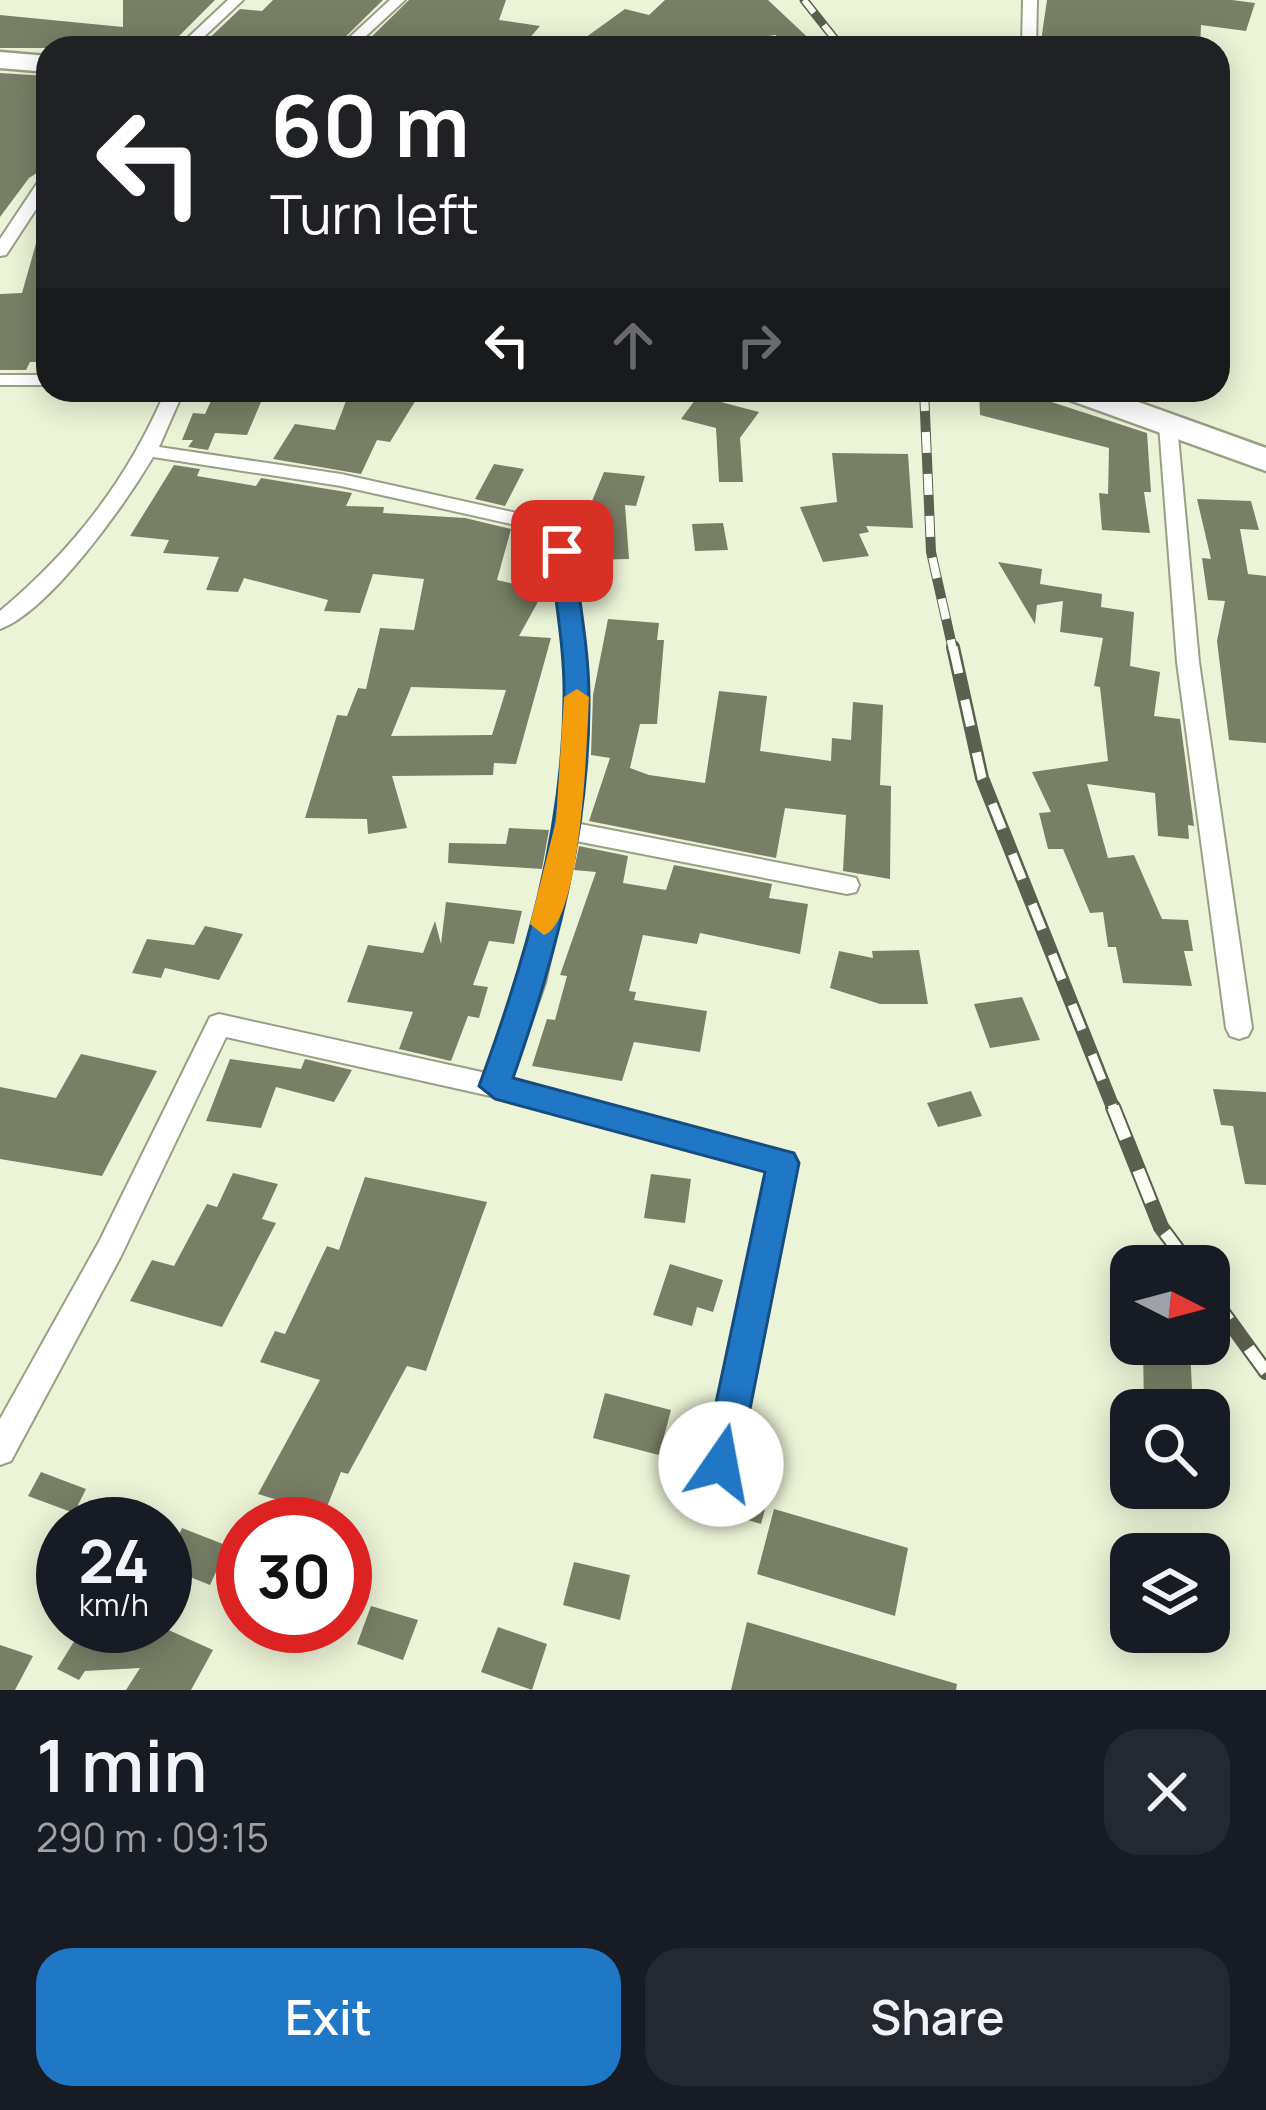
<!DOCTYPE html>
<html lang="en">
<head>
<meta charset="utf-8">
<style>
  body { margin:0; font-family:Manrope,sans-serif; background:#242831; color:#f1f3f6; height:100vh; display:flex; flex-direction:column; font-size:45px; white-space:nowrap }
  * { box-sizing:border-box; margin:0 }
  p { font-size:39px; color:#9ea1a6 }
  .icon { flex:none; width:66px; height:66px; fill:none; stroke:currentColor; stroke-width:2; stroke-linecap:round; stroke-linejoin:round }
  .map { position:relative; height:1690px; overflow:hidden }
  .panel { display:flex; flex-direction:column; background:#171b24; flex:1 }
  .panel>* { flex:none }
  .guide { position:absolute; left:36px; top:36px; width:1194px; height:366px; border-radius:36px; box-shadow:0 6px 30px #0003; background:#202124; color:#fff; overflow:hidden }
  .needle { width:78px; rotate:96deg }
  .buttons { position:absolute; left:1110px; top:1245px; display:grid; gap:24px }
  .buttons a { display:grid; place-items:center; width:120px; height:120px; border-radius:24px; background:#171b24; box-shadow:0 6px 30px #0003; font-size:60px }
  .speed { position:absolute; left:36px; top:1497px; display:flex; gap:24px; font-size:60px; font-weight:700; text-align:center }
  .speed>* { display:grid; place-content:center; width:156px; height:156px; border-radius:50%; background:#171b24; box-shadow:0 6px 30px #0003; line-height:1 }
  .speed small { font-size:30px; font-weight:400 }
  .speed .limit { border:18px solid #d22; background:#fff; color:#111 }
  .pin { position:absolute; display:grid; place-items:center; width:102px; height:102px; color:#fff; margin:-51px; border-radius:24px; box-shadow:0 6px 18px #0006 }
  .me { position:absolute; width:132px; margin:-66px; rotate:12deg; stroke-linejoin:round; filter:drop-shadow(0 0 9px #0008) }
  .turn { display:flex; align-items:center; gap:42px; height:252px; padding:0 36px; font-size:54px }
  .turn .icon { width:156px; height:156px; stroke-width:2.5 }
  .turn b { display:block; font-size:84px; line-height:102px }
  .lanes { display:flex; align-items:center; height:114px; padding:0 36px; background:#0003; justify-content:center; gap:60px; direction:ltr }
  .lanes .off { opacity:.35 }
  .round { display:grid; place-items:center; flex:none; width:126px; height:126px; border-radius:36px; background:#242831 }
  .overview { display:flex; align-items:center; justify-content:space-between; height:204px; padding:0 36px }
  h1 { font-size:72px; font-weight:600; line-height:90px }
  .action { display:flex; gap:24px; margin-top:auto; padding:24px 36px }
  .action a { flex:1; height:138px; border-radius:36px; background:#2077c5; color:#fff; font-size:48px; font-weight:600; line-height:138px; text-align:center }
  .action a+a { background:#242831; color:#f1f3f6 }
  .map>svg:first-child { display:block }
  .building { fill:#797f67; fill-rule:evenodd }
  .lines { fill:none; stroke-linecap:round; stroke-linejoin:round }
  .street-casing { stroke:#989f85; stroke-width:4 }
  .highway-casing { stroke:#989f85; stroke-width:5 }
  .street { fill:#fff; fill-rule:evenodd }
  .highway { fill:#fff; fill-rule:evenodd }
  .rail-far3-casing { stroke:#5c6050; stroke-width:9 }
  .rail-far2-casing { stroke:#5c6050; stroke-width:10 }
  .rail-far1-casing { stroke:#5c6050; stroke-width:14 }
  .rail-casing { stroke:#5c6050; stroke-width:16 }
  .rail-far3 { stroke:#fbfff4; stroke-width:6; stroke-dasharray:16; stroke-linecap:butt }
  .rail-far2 { stroke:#fbfff4; stroke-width:8; stroke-dasharray:21; stroke-linecap:butt }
  .rail-far1 { stroke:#fbfff4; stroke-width:9; stroke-dasharray:27; stroke-linecap:butt }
  .rail { stroke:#fbfff4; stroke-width:12; stroke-dasharray:34; stroke-linecap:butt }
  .route { fill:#2077c5; stroke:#154d80; stroke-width:3 }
  .slow { fill:#f59e0b }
</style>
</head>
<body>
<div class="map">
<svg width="1266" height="1690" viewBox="0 0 1266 1690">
  <rect width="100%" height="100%" fill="#ecf4d8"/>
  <g class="building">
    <path d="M123,0h92l-48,48h-167v-33l123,12z"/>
    <path d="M273,0h110l-49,48 -134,-1 40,-38 22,2z"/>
    <path d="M409,0h97l-7,20 41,6 -19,22h-161z"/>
    <path d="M665,0h103l51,48h-40l-3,-13 -56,7 -1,6h-148l54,-39 24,6z"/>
    <path d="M1047,0h185l23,3 -9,28 -45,-6 -1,23h-160z"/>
    <path d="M0,73l48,3v90l-19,12 -29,39z"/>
    <path d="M41,226l7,1v135h-18l-4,8h-26v-76l22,-1z"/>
    <path d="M216,390h50l-19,45 -32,-2 -7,17 -20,-3 5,-7h-11l11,-27 12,1z"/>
    <path d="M384,390h38l-32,52 -13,-2 -16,34 -88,-15 22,-35 40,6 14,-37 31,2z"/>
    <path d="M979,390h50l1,5 117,38 4,59h-7l6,41 -48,-3 -3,-37 9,1 1,-46 -129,-33z"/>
    <path d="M698,396l61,16 -19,26 3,44h-24l-3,-54 -35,-9z"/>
    <path d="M832,453l76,1 5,74 -47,-2 3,6 -10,2 10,22 -46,6 -23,-55 37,-5z"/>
    <path d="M494,464l30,5 -19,37 -30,-7z"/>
    <path d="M174,465l26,4 -3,7 59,10 5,-8 91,15 -6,13 38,1 -1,6 82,5 46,11 -14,51 47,11 -25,45 32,2 -35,126 -22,-1 -1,12 -101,1 15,52 -39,6 -1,-15 -62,-1 32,-103 10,1 11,-28 8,1 14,-61 34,2 10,-51 -51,-5 -13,39 -36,-2 4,-11 -84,-22 -6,14 -32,-2 13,-33 -56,-4 6,-13 -39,-4zM411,687l95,3 -14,45 -101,1z"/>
    <path d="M604,472l41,4 -9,30 -11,-1 4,54 -43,1 -1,-42z"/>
    <path d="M1197,499l54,2 8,29 -19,-1 8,45 18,2v167l-37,-3 -12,-99 8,-40 -17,-1 -6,-42 9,1z"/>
    <path d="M723,523l5,27 -33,1 -3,-27z"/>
    <path d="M998,562l44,7 -2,15 62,10 -1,13 33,5 -4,54 30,6 -6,44 26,3 14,107 -6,-1 1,14 -31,-3 -3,-43 -68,-9 21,74 26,-3 28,64 26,1 5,31h-9l8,35 -69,-3 -7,-36h-8l-5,-35 -13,1 -27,-64h-15l-9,-36 12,-1 -19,-40 76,-11 -8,-74 -6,-1 9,-48 -43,-6 3,-31 -26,4 -2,19z"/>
    <path d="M608,619l51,4 -2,17h7l-7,84h-17l-10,44 19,7 56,8 14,-92 48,5 -7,55 71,10 1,-23 19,2 2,-38 30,3 -3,80 11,1 -1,93 -47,-8 3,-56 -61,-7 -9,50 -187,-37 21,-63 -19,-3 2,-60z"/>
    <path d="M509,828l40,2 -7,39 -94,-6 1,-20 57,1z"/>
    <path d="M579,846l49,10 -5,27 43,7 8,-25 98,19 -3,14 39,6 -8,50 -100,-21 -3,11 -54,-9 -14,56 7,1 -2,8 73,11 -7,41 -66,-10 -12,39 -90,-15 15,-47 8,1 12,-44 -7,-1 36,-103 -22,-2z"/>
    <path d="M446,902l76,9 -8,33 -25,-3 -16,44 15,2 -9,31 -11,-2 -17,45 -52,-12 14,-37 -66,-10 21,-57 55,8 12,-32 6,23z"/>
    <path d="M205,926l38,8 -24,46 -54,-12 -4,10 -29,-5 15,-34 47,6z"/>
    <path d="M919,950l9,54h-48l-50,-16 9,-37 34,7 -1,-7z"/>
    <path d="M1022,997l18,43 -50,8 -16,-44z"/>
    <path d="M81,1054l76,17 -55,105 -102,-17v-72l56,11z"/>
    <path d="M230,1059l71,10 4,-10 47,11 -18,32 -58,-15 -15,41 -55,-7z"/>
    <path d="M1213,1089l53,3v93l-21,-1 -12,-58 -12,-1z"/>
    <path d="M971,1091l11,25 -44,11 -11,-24z"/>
    <path d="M233,1173l45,11 -16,35 14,4 -54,104 -92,-26 22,-41 22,6 33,-62 10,3z"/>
    <path d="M651,1174l40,5 -6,44 -41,-5z"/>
    <path d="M365,1177l122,25 -61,169 -19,-5 -59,108 -7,-2 -17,42 -66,-20 62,-114 -60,-18 15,-31 10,3 42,-88 12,4z"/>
    <path d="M670,1264l53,16 -10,32 -16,-5 -5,19 -39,-11z"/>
    <path d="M1143,1344l47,4 3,62h-49z"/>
    <path d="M605,1393l66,17 -12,45 -66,-17z"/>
    <path d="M41,1472l45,17 -12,24 -46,-17z"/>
    <path d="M728,1490l39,12 -6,22 -39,-12z"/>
    <path d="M774,1509l134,39 -13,68 -138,-42z"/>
    <path d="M182,1528l46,18 -18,39 -45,-18z"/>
    <path d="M574,1562l56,13 -10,45 -57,-15z"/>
    <path d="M371,1606l47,14 -15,40 -46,-16z"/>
    <path d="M747,1622l210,62 -1,6h-225z"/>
    <path d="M498,1627l49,17 -15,46 -51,-18z"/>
    <path d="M164,1628l49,22 -22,40h-65l14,-22 -55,3 -6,9 -22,-11 21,-34h82z"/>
    <path d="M0,1645l33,11 -18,34h-15z"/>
  </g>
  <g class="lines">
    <g class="street-casing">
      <g id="street">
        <path d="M228,0h15l-51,48h-15z"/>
        <path d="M390,0h15l-52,48h-15z"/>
        <path d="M1023,0h14l-1,48h-14z"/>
        <path d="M48,174v17l-42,64 -6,1v-17l42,-63z"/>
        <rect x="0" y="375" width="48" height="10"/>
        <path d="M166,390h18l-25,57 182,27 198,44 33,33 16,145 -8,128 267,52 9,2 3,7 -3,7 -9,2 -271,-53 -31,142 -34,96 282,75 4,9 -65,312 -11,5 -11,-5 -5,-11 62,-293 -272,-74 -269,-60 -106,221 -109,203 -11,4v-46l100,-179 110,-223 9,-3 267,59c45,-122 78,-245 80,-374 0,-48 -9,-98 -14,-146l-27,-26 -184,-41 -188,-29c-27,46 -103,154 -153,172v-18c74,-62 128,-132 166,-221z"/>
        <path d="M1168,419l9,6 22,237 53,366 -4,8 -9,3 -9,-3 -4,-8 -49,-366 -18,-237z"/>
      </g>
    </g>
    <g class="highway-casing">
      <g id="highway">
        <path d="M0,52l48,4v16l-48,-4z"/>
        <path d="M1056,390h49l161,58v23l-205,-74z"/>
      </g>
    </g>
    <use href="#street" class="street"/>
    <use href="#highway" class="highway"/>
    <g class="rail-far3-casing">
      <path id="rail-far3" d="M804,0l38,48"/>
    </g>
    <g class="rail-far2-casing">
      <path id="rail-far2" d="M924,390l7,162 22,98"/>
    </g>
    <g class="rail-far1-casing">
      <path id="rail-far1" d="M953,647l29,131 132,332"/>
    </g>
    <g class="rail-casing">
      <g id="rail">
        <path d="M1113,1107l48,120 29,39"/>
        <path d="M1209,1293l57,79"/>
      </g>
    </g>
    <use href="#rail-far3" class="rail-far3"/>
    <use href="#rail-far2" class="rail-far2"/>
    <use href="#rail-far1" class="rail-far1"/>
    <use href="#rail" class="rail"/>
  </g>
  <path class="route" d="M562,544l11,7c6,48 16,99 16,147 1,131 -33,258 -76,380l281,75 5,10 -60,301 -5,12 -13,5 -13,-5 -5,-12 62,-292 -270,-73 -16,-13c46,-125 84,-253 85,-387 1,-49 -9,-100 -14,-148z"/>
  <path class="slow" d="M577,689l12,8c-2,40 -7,226 -45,238l-14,-11 26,-103 8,-124z"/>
</svg>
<div class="buttons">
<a><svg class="needle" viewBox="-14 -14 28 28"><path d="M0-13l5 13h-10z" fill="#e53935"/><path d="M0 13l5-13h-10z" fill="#9ea1a6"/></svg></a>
<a><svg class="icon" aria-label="search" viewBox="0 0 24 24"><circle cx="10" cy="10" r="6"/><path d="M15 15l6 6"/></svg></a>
<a><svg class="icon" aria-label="layers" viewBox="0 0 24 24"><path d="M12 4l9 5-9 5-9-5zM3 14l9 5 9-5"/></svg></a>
</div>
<div class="speed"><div>24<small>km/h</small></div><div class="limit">30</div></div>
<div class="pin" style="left:562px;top:551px;background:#d93025"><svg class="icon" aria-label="arrive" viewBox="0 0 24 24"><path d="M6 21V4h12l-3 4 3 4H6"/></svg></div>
<svg class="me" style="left:721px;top:1464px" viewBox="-20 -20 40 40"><circle r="19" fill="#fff"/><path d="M0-13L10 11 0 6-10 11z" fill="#2077c5"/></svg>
<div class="guide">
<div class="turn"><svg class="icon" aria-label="left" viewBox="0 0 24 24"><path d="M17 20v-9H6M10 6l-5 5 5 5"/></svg><div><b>60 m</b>Turn left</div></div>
<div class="lanes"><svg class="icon" aria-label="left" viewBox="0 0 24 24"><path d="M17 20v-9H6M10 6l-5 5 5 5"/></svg><svg class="icon off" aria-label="ahead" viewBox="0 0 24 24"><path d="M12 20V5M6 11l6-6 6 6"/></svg><svg class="icon off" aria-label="right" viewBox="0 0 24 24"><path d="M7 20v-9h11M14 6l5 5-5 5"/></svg></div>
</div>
</div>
<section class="panel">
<div class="overview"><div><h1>1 min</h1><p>290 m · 09:15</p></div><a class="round"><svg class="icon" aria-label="close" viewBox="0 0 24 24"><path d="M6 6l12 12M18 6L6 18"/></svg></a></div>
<div class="action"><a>Exit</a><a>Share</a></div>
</section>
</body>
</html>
